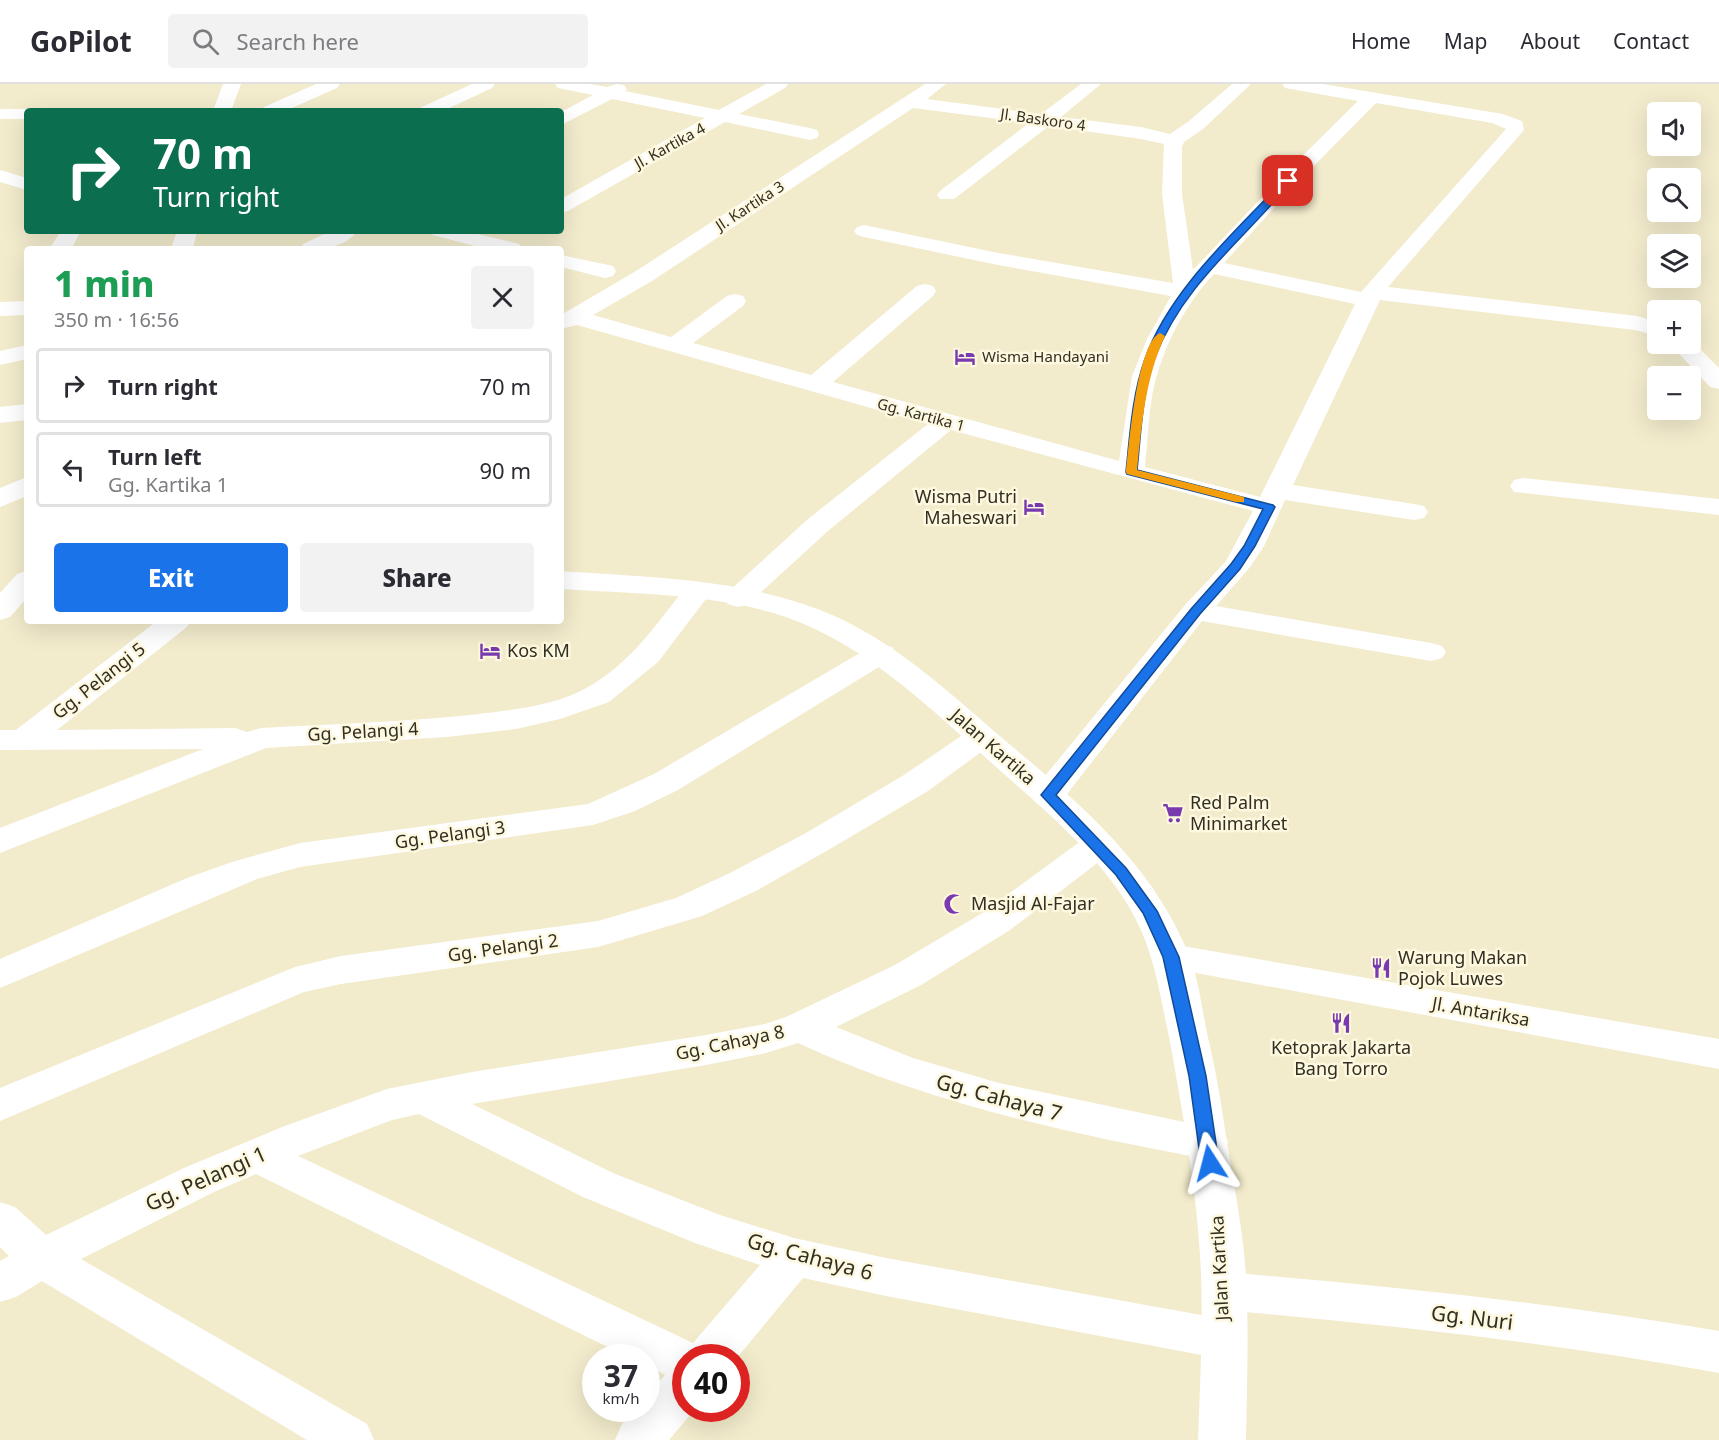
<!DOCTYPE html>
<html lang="en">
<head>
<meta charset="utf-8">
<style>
  body { margin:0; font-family:"Noto Sans",sans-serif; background:#f2f2f3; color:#2b2b33; height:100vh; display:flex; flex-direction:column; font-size:22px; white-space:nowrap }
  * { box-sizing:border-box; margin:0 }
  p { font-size:20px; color:#7c7c81 }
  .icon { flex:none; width:33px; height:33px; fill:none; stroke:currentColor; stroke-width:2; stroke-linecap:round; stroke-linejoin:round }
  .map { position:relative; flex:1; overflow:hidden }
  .sheet { position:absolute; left:24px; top:162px; width:540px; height:378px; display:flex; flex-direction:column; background:#fff; border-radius:6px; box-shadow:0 6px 24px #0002 }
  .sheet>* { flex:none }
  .hud { position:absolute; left:24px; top:24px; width:540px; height:126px; border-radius:6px; box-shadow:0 6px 24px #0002; background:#0b6e4f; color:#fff; overflow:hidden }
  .fabs { position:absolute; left:1647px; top:18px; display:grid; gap:12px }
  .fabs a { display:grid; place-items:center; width:54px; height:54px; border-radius:6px; background:#fff; box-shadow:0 6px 24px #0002; font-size:30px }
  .speed { position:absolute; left:582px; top:1260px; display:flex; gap:12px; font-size:30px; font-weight:700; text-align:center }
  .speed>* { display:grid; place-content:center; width:78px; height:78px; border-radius:50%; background:#fff; box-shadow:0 6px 24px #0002; line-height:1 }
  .speed small { font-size:15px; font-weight:400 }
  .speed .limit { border:9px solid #d22; background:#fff; color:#111 }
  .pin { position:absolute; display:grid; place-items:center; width:51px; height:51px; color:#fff; margin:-26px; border-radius:12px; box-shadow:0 3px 9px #0006 }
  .me { position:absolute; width:66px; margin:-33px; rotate:351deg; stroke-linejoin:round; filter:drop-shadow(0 0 4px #0008) }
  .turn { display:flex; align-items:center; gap:21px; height:126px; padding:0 30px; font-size:27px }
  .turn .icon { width:78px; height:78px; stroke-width:2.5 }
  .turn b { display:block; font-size:42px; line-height:51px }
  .round { display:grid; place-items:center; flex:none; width:63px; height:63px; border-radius:6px; background:#f2f2f3 }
  .headline { display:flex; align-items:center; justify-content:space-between; height:102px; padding:0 30px }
  h1 { font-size:36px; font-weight:800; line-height:45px; color:#1e9e55 }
  .cta { display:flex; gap:12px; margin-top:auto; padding:12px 30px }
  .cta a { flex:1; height:69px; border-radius:6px; background:#1a73e8; color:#fff; font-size:24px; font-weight:800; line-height:69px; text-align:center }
  .cta a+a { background:#f2f2f3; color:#2b2b33 }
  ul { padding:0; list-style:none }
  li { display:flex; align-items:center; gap:18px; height:75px; margin:0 12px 9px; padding:0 18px; border:3px solid #e1e1e2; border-radius:6px }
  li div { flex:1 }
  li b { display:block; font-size:22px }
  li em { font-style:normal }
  header { display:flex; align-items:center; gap:36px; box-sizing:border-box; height:84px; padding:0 30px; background:#fff; border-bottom:2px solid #e1e1e2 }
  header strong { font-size:28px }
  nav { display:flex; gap:33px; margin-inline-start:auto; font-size:21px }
  .search { width:420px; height:54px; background:#f2f2f3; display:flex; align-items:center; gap:15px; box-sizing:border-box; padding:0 21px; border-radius:6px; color:#7c7c81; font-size:22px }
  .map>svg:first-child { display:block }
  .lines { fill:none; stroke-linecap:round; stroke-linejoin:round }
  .minor { fill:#fff; fill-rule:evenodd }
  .tertiary { fill:#fff; fill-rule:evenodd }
  .route { fill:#1a73e8; stroke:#114b97; stroke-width:1.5 }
  .slow { fill:#f59e0b }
  .labels { text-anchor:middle; stroke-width:5; stroke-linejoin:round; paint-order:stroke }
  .far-street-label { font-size:15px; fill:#312f23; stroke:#fef8df }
  .far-poi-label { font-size:15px; fill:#312f23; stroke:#fef8df; text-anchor:start }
  .poi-label { font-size:18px; fill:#312f23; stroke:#fef8df; text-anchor:start }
  .street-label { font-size:18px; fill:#312f23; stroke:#fef8df }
  .near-street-label { font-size:21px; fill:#312f23; stroke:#fef8df }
</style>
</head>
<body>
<header>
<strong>GoPilot</strong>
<div class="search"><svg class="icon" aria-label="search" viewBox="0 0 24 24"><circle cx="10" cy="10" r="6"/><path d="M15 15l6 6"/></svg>Search here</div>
<nav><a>Home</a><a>Map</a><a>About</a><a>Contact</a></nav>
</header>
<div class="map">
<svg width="1719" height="1356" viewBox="0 0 1719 1356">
  <rect width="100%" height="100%" fill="#f2ebcc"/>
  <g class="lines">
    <g class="minor">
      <path d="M316,0h24l-3,4 -52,23h-24l3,-4z"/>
      <path d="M472,0h23l-3,4 -49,23h-24l3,-4z"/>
      <path d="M555,0h35l17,3 10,-3 7,1 3,4 -2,2 94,19 47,-26h22l-3,4 -46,26 71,14 7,2 2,4 -2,4 -7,2 -85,-18 -157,89 -7,2v-14l144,-81 -93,-19 -51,26v-13l32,-17 -35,-7z"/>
      <path d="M925,0h21l-19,15 114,15 40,-30h20l-40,33 80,10 29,7 19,-13 43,-37h19l-48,45 -19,13 -2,5v47l11,76 88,-93 77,-76 -67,-12 -6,-1 -3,-4h41l180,30 19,7 2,9 -136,157 249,29 21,6v14l-23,-6 -255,-30 -87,185 121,19 10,2 4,6 -4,6 -10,2 -129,-20 -21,46 -14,21 -34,39 215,37 11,3 4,6 -4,6 -11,3 -229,-40 -142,182 -12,3 -12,-3 -5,-8 5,-8 149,-182 41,-44 27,-50 -302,-81 -123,101 -80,73 -10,3 -10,-3 -5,-6 5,-6 80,-73 120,-95 -351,-99 -16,4v-14l75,-44zM1376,19l116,20 14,6 -145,163 -137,-29 71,-78zM913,24l116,15 -89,68 -3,4 3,4h14l95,-73 92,13 23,5 -2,50 11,89 -180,-31 -129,-27 -7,2 -3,4 3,4 7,2 129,27 178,32 -24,43 -15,37 -13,85 -286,-79 100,-86 3,-5 -3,-5 -8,-2 -8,2 -106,89 -118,-32 50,-37 3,-5 -3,-5 -8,-2 -8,2 -56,41 -78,-22 59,-34zM1214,190l141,30 -95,193 -115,-30c3,-27 4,-67 12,-92 11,-38 31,-73 57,-101z"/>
      <path d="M0,25h27l7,2h-7v8h-27z"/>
      <path d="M0,86l27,8v12l-27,-8z"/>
      <path d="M61,147h20l-10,18h-22z"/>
      <path d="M331,147h26c-12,18 -38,18 -57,18l3,-5z"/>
      <path d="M430,147h35l54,13 3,5h-36l-53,-14z"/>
      <path d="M561,171l52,11 3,5 -3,5 -8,2 -44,-11z"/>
      <path d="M27,217v14l-27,1v-14z"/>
      <path d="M1690,255l29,29v21l-9,-2 -40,-43h20z"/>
      <path d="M27,261v14l-27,6v-14z"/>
      <path d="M27,320v16l-27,3v-16z"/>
      <path d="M27,393v19l-27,11v-19z"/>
      <path d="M1523,394l196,21v16l-205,-23 -4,-6 4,-6z"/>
      <path d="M27,487v27l-17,19 -10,3v-27l17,-19z"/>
      <path d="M696,500l10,3 5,6 -5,6 -48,63 -49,40 -49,17 -44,10 -69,8 -181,11 -266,105v-25l203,-79 -203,1v-20h16l141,-109h34l-4,6 -130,103 178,-2 12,4 14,-4c72,-4 145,-6 218,-14 34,-4 78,-9 109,-27 42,-23 69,-64 98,-100z"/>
      <path d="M881,560l11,3 4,6 -4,6 -214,131 -43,21 -42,14 -293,42 -43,12 -257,109v-29l187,-81 45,-16 68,-19 288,-39 66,-30 216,-127z"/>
      <path d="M981,643l11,3 5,7 -5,7 -64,47 -98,58 -74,42 -54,25 -104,31 -257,37 -37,8 -304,129v-33l295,-121 46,-11 257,-35 78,-23 54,-25 76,-40 98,-58 66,-45z"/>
      <path d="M1097,750l12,4 5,8 -5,8 -99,76 -89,55 -85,42 77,31 86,25 223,47 6,12 -6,12 -15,5c-141,-26 -279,-56 -409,-116l-32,10 -60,12 -234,39 141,69 107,42 74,23 92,20 337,61 16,6 7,14 -7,14 -16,6 -337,-63 -83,-18 -67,81 -50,-1v50h10l-27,32h-54l7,-16 14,-16h10v-12l19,-21 -19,-10v-7h-16l-374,-184 -42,18 -133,67 286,165 7,16h-67l-265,-159 -26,16 -16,5v-41l9,-5 -9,-9v-45l15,5 31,28 138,-67 98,-41 105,-38 85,-17 234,-37 59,-11 21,-7 109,-52 89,-53 101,-74zM419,1030l164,83 112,46 65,22 -67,78 -395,-187 94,-36z"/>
      <path d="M1171,860l548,95v30l-561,-103 -6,-9 6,-9z"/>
      <path d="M1224,1188c165,14 332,31 495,59v42c-163,-30 -330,-48 -495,-63l-16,-5 -6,-14 6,-14z"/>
    </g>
    <g class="tertiary">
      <path d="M223,0h18l-10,27h-18z"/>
      <path d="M177,147h20l-4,18h-22z"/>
      <path d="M561,487c82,6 167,7 245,34 73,24 132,77 189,127 76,64 156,128 194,223 11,28 13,58 20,87 9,37 14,75 20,113 7,40 14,79 17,120 3,55 1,110 0,165h-48c2,-55 5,-111 3,-166 -3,-78 -18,-160 -32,-237 -8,-37 -13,-72 -28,-107 -27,-63 -95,-119 -146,-164 -63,-56 -127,-120 -209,-149 -71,-24 -151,-23 -225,-28z"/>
    </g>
  </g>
  <path class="route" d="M1285,95l7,2c-48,59 -108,102 -137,176 -13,35 -14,76 -18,113l136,35 2,2 -20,39 -15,23 -40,45 -144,181 70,73 31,43 22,46 27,119 13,87 -3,5 -6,2 -6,-2 -3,-5 -12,-87 -26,-119 -20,-44 -27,-38 -75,-80 150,-186 40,-45 13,-18 19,-37 -136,-35 -1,-2c4,-38 6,-77 19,-113 24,-69 91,-128 140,-180z"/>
  <path class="slow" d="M1160,249l5,3c-20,43 -23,87 -28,134l107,27v5h-8l-109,-28 -1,-2c3,-26 11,-129 34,-139z"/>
  <defs>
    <g id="hotel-bare" transform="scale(1.62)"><path d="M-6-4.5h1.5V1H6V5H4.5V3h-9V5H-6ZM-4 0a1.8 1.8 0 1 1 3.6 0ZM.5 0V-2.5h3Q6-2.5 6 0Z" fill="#7a3aaf" stroke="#fef8df" stroke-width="2.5" paint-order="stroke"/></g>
    <g id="supermarket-bare" transform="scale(1.62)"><path d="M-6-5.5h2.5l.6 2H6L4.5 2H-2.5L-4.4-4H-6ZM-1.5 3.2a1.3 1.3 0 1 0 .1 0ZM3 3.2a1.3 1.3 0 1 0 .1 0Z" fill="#7a3aaf" stroke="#fef8df" stroke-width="2.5" paint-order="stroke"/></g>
    <g id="mosque-bare" transform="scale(1.62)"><path d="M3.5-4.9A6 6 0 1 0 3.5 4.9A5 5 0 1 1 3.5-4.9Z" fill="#7a3aaf" stroke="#fef8df" stroke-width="2.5" paint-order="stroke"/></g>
    <g id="restaurant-bare" transform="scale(1.62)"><path d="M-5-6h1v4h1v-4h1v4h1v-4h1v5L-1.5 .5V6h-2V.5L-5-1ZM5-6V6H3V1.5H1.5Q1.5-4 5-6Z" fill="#7a3aaf" stroke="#fef8df" stroke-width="2.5" paint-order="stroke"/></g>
  </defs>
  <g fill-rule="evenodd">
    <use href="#hotel-bare" x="965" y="273"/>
    <use href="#hotel-bare" x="1034" y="423"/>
    <use href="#hotel-bare" x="490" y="567"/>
    <use href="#supermarket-bare" x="1173" y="729"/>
    <use href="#mosque-bare" x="954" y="820"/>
    <use href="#restaurant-bare" x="1381" y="884"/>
    <use href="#restaurant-bare" x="1341" y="939"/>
  </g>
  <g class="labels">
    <g class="far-street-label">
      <text transform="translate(1043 36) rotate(8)" y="5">Jl. Baskoro 4</text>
      <text transform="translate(670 62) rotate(-29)" y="5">Jl. Kartika 4</text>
      <text transform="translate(750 122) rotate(-33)" y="5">Jl. Kartika 3</text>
      <text transform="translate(921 331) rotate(15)" y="5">Gg. Kartika 1</text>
    </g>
    <g class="far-poi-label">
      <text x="982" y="278">Wisma Handayani</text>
    </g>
    <g class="poi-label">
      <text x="1017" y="419" text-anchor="end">Wisma Putri<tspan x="1017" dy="21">Maheswari</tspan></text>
      <text x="507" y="573">Kos KM</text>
      <text x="1190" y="725">Red Palm<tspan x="1190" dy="21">Minimarket</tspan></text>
      <text x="971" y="826">Masjid Al-Fajar</text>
      <text x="1398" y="880">Warung Makan<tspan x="1398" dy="21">Pojok Luwes</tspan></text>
      <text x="1341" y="970" text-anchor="middle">Ketoprak Jakarta<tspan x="1341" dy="21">Bang Torro</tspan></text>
    </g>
    <g class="street-label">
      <text transform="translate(99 597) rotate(-38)" y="6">Gg. Pelangi 5</text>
      <text transform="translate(363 648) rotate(-3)" y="6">Gg. Pelangi 4</text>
      <text transform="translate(993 663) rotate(41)" y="6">Jalan Kartika</text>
      <text transform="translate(450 751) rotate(-8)" y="6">Gg. Pelangi 3</text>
      <text transform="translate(503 864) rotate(-8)" y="6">Gg. Pelangi 2</text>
      <text transform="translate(1481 928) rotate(10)" y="6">Jl. Antariksa</text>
      <text transform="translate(730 959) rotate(-12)" y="6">Gg. Cahaya 8</text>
      <text transform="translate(1220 1184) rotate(-93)" y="6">Jalan Kartika</text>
    </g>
    <g class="near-street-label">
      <text transform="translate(999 1014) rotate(15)" y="7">Gg. Cahaya 7</text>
      <text transform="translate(206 1095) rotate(-24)" y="7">Gg. Pelangi 1</text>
      <text transform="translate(810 1173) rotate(15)" y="7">Gg. Cahaya 6</text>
      <text transform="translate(1472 1234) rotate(7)" y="7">Gg. Nuri</text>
    </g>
  </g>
</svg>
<div class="fabs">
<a><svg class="icon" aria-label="sound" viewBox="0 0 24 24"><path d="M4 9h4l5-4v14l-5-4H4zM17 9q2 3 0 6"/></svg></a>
<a><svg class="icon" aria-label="search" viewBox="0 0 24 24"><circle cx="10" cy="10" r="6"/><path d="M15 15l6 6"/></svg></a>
<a><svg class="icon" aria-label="layers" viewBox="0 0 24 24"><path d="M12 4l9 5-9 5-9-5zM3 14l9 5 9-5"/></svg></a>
<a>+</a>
<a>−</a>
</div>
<div class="speed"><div>37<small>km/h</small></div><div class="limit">40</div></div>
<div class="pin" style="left:1288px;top:97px;background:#d93025"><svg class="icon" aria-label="arrive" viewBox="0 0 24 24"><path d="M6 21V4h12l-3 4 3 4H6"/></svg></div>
<svg class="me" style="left:1210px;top:1079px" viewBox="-20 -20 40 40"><path d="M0-17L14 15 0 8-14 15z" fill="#1a73e8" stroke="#fff" stroke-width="4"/></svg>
<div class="hud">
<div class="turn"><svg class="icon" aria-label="right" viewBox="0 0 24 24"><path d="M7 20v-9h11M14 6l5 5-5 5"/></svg><div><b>70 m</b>Turn right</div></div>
</div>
<section class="sheet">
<div class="headline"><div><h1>1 min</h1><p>350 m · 16:56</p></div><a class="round"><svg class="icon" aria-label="close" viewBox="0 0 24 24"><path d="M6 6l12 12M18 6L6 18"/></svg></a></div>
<ul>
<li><svg class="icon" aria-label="right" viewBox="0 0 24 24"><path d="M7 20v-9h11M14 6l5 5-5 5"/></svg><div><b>Turn right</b></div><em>70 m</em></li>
<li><svg class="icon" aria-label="left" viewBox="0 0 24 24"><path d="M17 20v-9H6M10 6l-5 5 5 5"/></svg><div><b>Turn left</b><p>Gg. Kartika 1</p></div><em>90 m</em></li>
</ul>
<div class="cta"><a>Exit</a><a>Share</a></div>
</section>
</div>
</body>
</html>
